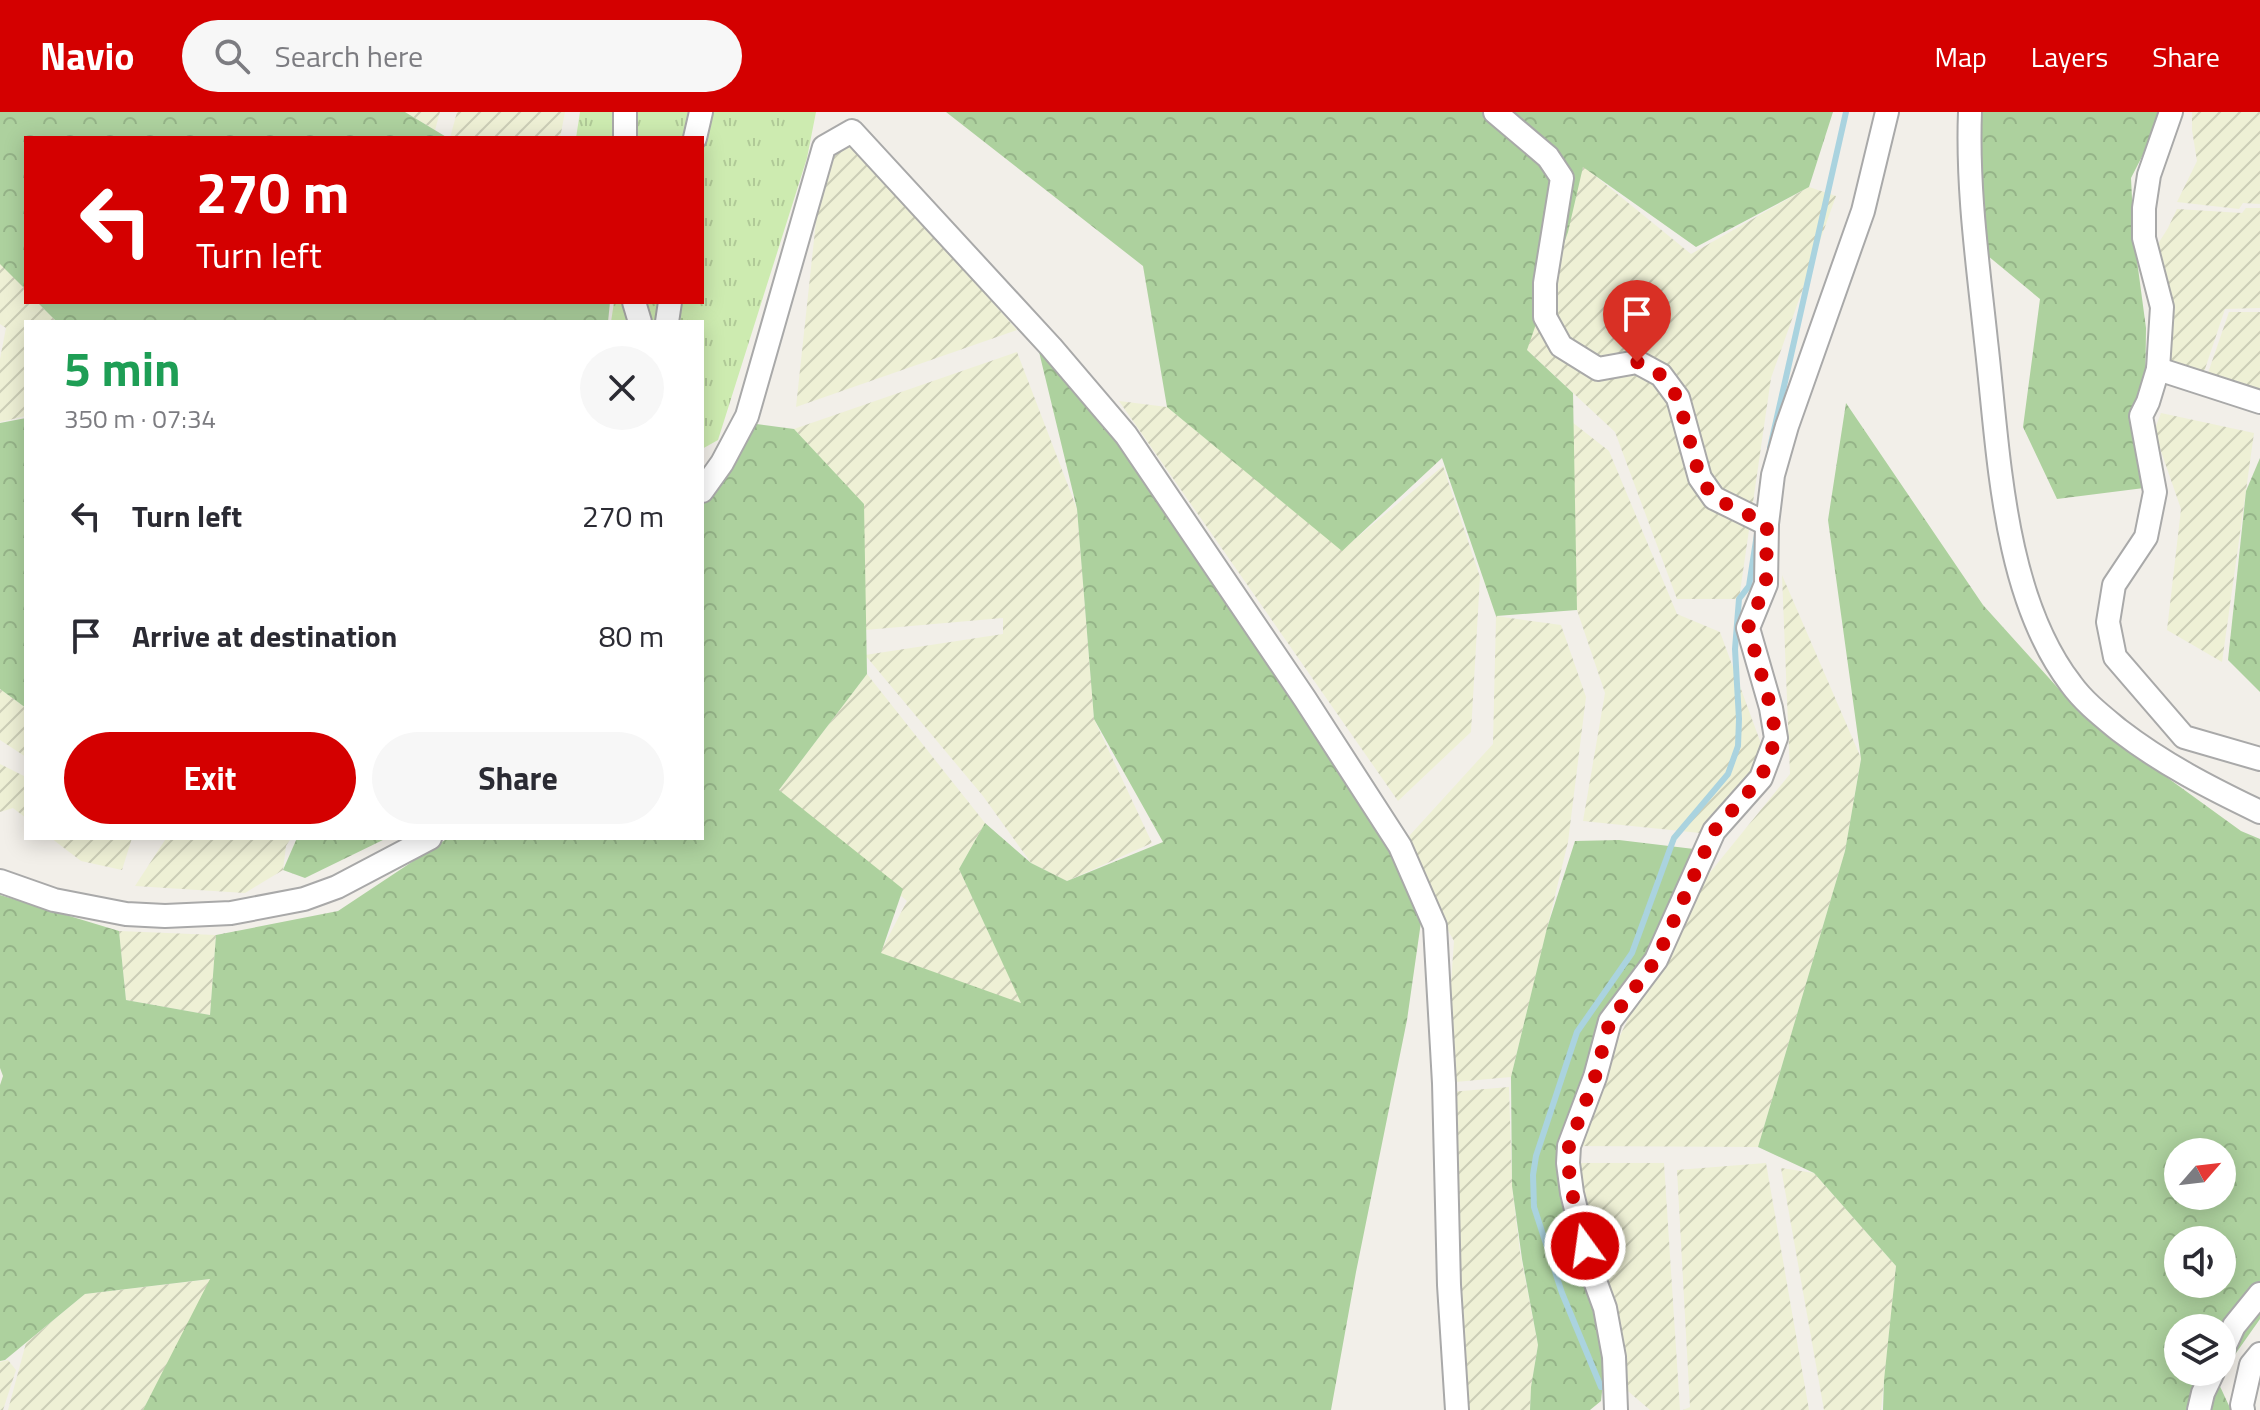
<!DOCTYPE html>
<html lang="en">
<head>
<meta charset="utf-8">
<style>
  body { margin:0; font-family:"Titillium Web",sans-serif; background:#f7f7f7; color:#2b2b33; height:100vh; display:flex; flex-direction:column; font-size:30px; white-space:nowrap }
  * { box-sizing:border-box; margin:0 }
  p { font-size:26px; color:#7c7c81 }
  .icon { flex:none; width:44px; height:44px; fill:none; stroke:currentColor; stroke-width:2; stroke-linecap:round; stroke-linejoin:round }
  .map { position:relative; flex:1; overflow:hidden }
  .details { position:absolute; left:24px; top:208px; width:680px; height:520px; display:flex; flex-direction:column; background:#fff; border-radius:0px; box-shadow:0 4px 20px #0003 }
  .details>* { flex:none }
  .hud { position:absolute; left:24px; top:24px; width:680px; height:168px; border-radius:0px; box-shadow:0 4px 20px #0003; background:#d40000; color:#fff; overflow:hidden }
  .needle { width:52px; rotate:62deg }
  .tools { position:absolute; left:2164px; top:1026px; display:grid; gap:16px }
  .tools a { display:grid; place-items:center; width:72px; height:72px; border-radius:50%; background:#fff; box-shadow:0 4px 20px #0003; font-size:40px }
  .pin { position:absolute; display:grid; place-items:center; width:68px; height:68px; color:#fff; margin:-82px -34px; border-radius:50% 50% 50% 0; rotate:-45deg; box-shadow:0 0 8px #0007 }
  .pin .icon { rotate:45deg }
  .me { position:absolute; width:88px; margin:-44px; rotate:346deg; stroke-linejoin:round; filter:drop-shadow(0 0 6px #0008) }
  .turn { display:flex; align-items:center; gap:28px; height:168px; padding:0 40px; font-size:36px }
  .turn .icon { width:104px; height:104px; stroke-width:2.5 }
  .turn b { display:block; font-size:56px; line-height:68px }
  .round { display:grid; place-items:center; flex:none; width:84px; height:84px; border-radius:42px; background:#f7f7f7 }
  .summary { display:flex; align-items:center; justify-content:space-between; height:136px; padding:0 40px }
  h1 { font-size:48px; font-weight:700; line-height:60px; color:#1e9e55 }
  .cta { display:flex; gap:16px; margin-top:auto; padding:16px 40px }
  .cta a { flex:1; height:92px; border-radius:48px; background:#d40000; color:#fff; font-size:32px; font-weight:700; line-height:92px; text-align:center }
  .cta a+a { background:#f7f7f7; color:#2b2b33 }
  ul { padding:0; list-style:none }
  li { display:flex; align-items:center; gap:24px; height:120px; padding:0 40px }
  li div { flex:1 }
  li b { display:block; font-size:30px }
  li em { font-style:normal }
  header { display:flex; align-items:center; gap:48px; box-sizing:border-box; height:112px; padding:0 40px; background:#d40000; color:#fff }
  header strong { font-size:38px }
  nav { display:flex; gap:44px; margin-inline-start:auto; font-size:28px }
  .search { width:560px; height:72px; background:#f7f7f7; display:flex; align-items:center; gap:20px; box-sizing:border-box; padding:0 28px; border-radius:44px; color:#7c7c81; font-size:30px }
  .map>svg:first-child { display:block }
  .farmland { fill:url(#farmland-furrows) }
  .grass { fill:url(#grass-tufts) }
  .forest { fill:url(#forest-crowns); fill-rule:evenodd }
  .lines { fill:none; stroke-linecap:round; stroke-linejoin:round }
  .stream { stroke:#aad3df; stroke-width:6 }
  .minor-casing { stroke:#a9a9a9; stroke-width:26 }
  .minor { stroke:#fff; stroke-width:22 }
  .route { stroke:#d40000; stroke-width:14; stroke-dasharray:0 25.2 }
</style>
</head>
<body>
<header>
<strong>Navio</strong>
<div class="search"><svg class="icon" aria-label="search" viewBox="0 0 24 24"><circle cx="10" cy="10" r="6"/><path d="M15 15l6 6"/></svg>Search here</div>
<nav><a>Map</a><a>Layers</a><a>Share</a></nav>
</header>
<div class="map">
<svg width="2260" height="1298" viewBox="0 0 2260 1298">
  <defs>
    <pattern id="farmland-furrows" width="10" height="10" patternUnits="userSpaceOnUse" patternTransform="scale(2)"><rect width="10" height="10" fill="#eef0d5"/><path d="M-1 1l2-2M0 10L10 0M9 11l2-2" fill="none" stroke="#ccceb7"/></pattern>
    <pattern id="grass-tufts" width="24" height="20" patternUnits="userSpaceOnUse" patternTransform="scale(2)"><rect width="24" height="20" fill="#cdebb0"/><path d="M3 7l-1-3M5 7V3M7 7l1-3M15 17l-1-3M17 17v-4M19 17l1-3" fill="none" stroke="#b0c997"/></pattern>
    <pattern id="forest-crowns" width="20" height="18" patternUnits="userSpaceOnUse" patternTransform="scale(2)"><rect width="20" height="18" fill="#add19e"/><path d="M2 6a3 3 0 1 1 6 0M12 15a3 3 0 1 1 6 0" fill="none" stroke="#95b388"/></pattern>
  </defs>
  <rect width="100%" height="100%" fill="#f2efe9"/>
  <g class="farmland">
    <path d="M405,0h35l-5,18z"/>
    <path d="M457,0h108l-5,26h-110z"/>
    <path d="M2192,0h68v92l-17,-1 -4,6 -62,-7 20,-41 -5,-31z"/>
    <path d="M845,23l172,195 -221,77 28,-260z"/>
    <path d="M1583,54l108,88 118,-67 27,9 -65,182 -32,221h-62l-62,-167 -88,-82z"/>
    <path d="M2246,96h14v100l-35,1 -22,66 -29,-12 -6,-6 -12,-110 12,-19 9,-19 65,4z"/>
    <path d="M0,151l26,27v12h11l20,20h-31v94l-26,6v-63l6,-31 -6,-4z"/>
    <path d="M2229,200h31v76l-8,1 -44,-16z"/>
    <path d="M1017,240l60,157 17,210 58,124 -85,38 -36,-18 -48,-67 -118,-141 138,-21v-16l-138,12 -2,-126 -69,-75z"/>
    <path d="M1119,289l48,6 175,143 101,-84 37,111 -9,155 -73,69z"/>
    <path d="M2161,301l93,20 -32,229 -55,-32 14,-121 -27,-78z"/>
    <path d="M1563,303l46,36 68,163 43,18 47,128 -67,73 -117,-12 22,-128 -28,-83z"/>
    <path d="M1782,463l79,183 -16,93 -87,296 -189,-1 108,-233 113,-139z"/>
    <path d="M1496,504l65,9 25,72 -18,145 -57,235 -67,6 10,-142 -54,-95 93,-102z"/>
    <path d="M867,562l118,149 -26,46 63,135 -142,-51 27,-52 -128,-111z"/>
    <path d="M0,577l26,19v49l-26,-17z"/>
    <path d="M0,652l26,13v41l-13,-10 -13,4z"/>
    <path d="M51,726h81l-10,32 -41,-9z"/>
    <path d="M163,726h128l-5,8 -3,24 -38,23 -110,-7 30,-46z"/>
    <path d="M119,819l97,4 -6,80 -84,-15z"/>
    <path d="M1509,975l3,99 8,66 18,93 -7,42 -1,23h-73l-7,-318z"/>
    <path d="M1568,1051h96l16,247h-30l-35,-30z"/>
    <path d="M1766,1051l43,247h-126l7,-3 -13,-237z"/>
    <path d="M1781,1056l33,5 82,93 -15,144h-57z"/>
    <path d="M212,1167l-69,131h-135l18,-67 59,-49z"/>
    <path d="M8,1248l8,10 -13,40h-3v-48z"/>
  </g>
  <path class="grass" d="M580,0h236l-9,46 -89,282 -16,9v-127h-91l3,-20h88v-164h-126z"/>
  <g class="forest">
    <path d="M0,0h405l43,26h-422v152l-26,-26z"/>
    <path d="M946,0h887l-24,75 -113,60 -113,-80 -15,65 -41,118 46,43 4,217 -81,6 -54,-158 -100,93 -175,-144 -24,-141z"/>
    <path d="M1972,0h186l-8,29 -19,37 3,60 12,90 -2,160 -87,11 -34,-72 17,-128 -64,-53z"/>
    <path d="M37,190h573l-2,20h-551z"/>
    <path d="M1033,215l119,145 272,429 -17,119 -51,252 -25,138h-1188l67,-131 -125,15 -80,66 -5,1v-276l3,-9 -3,-8v-173l119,36 7,69 84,15 6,-80 122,-24 110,-73h254v-355l47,-60 45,6 70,75 3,170 -88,116 124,99 -22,64 140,50 -62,-134 26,-46 46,40 36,18 96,-39 -69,-123 -17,-210z"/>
    <path d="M1846,291l137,202 102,113 156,113 19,8v480l-43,61 14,30h-348l1,-30 12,-114 -82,-93 -56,-26 87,-296 16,-92 -33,-239zM2178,1040h44v44h-44zM2178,1128h44v44h-44zM2178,1216h44v44h-44z"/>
    <path d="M26,306v290l-26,-19v-266z"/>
    <path d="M2260,346v234l-32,-32 18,-169z"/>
    <path d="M297,726h90l-82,40 -22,-8z"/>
    <path d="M1619,728l75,9 -28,89 -52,70 -29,61 -24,84 48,175 -8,73 -11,9h-60l1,-23 7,-42 -16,-86 -10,-73 -1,-109 36,-149 28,-87z"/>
  </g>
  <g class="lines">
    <g class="stream">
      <path d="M1770,336l76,-336"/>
      <path d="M1601,1275l-39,-94 -28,-86 -1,-32 3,-19 41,-124 55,-79 42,-115 54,-64 10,-28 1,-27 -4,-70 4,-50 10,-13 8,-52"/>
    </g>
    <g class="minor-casing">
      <g id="minor">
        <path d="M625,0v26"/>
        <path d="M1495,0l53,45 14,21 -17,105v34l16,29 37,23 39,-7 24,13 17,23 22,80 14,20 53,26"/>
        <path d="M1970,0c-3,77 8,153 16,229 13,110 16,253 85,343 13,18 31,32 48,46 44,34 91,58 141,82"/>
        <path d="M2171,0l-22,63 -5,33v30l18,69 -4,62 -10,33 -7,14 14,76 -9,45 -32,48 -6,37 7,35 69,80 76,22"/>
        <path d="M695,26l6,-26"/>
        <path d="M634,190l6,20"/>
        <path d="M667,210l3,-20"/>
        <path d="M2158,257l102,33"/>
        <path d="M702,379l20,-28 25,-47 77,-269 28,-16 199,216 75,88 179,264 95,147 35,80 9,157 5,202 8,125"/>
        <path d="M0,769l54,19 72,14 39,2 66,-3 73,-14 33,-12 93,-49"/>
        <path d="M2222,1240l12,-26 26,-32"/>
        <path d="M1616,1298l-2,-53 -9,-49 -15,-41 -18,-74 -4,-30 1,-17 26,-69 15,-56 46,-61 58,-129 47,-53 15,-40 -5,-30 -23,-80 18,-44 1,-60 6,-49 14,-49 76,-215 24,-99"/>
        <path d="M2199,1298l4,-17 10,-21"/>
        <path d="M2243,1298l-1,-5 9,-40 9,-11"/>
      </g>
    </g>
    <use href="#minor" class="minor"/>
  </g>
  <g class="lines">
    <path class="route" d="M1585,1134l-13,-53 -4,-30 1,-17 26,-69 15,-56 46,-61 58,-129 47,-53 15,-40 -5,-30 -23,-80 18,-44 1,-60 -53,-26 -14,-20 -22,-80 -17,-23 -24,-13"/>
  </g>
</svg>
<div class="tools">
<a><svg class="needle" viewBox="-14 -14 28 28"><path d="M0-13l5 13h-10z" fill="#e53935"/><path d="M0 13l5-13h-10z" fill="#7c7c81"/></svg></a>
<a><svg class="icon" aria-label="sound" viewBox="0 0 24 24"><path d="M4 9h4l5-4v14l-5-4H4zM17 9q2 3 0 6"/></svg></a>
<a><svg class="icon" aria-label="layers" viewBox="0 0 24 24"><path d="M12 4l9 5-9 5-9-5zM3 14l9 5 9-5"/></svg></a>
</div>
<div class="pin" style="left:1637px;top:250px;background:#d93025"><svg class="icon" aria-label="arrive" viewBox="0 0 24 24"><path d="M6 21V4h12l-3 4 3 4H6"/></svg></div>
<svg class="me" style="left:1585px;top:1134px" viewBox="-20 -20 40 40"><circle r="17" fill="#d40000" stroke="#fff" stroke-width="3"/><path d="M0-11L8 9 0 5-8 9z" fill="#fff"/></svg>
<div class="hud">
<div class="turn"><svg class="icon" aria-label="left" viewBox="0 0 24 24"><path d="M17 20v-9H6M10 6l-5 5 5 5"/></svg><div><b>270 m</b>Turn left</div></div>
</div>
<section class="details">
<div class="summary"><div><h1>5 min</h1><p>350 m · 07:34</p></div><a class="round"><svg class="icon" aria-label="close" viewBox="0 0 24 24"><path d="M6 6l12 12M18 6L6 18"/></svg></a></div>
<ul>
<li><svg class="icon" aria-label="left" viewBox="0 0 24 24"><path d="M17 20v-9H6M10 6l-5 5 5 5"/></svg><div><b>Turn left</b></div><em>270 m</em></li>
<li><svg class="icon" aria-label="arrive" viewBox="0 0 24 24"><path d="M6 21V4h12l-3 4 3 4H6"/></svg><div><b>Arrive at destination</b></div><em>80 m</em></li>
</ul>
<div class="cta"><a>Exit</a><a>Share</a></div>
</section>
</div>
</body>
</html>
